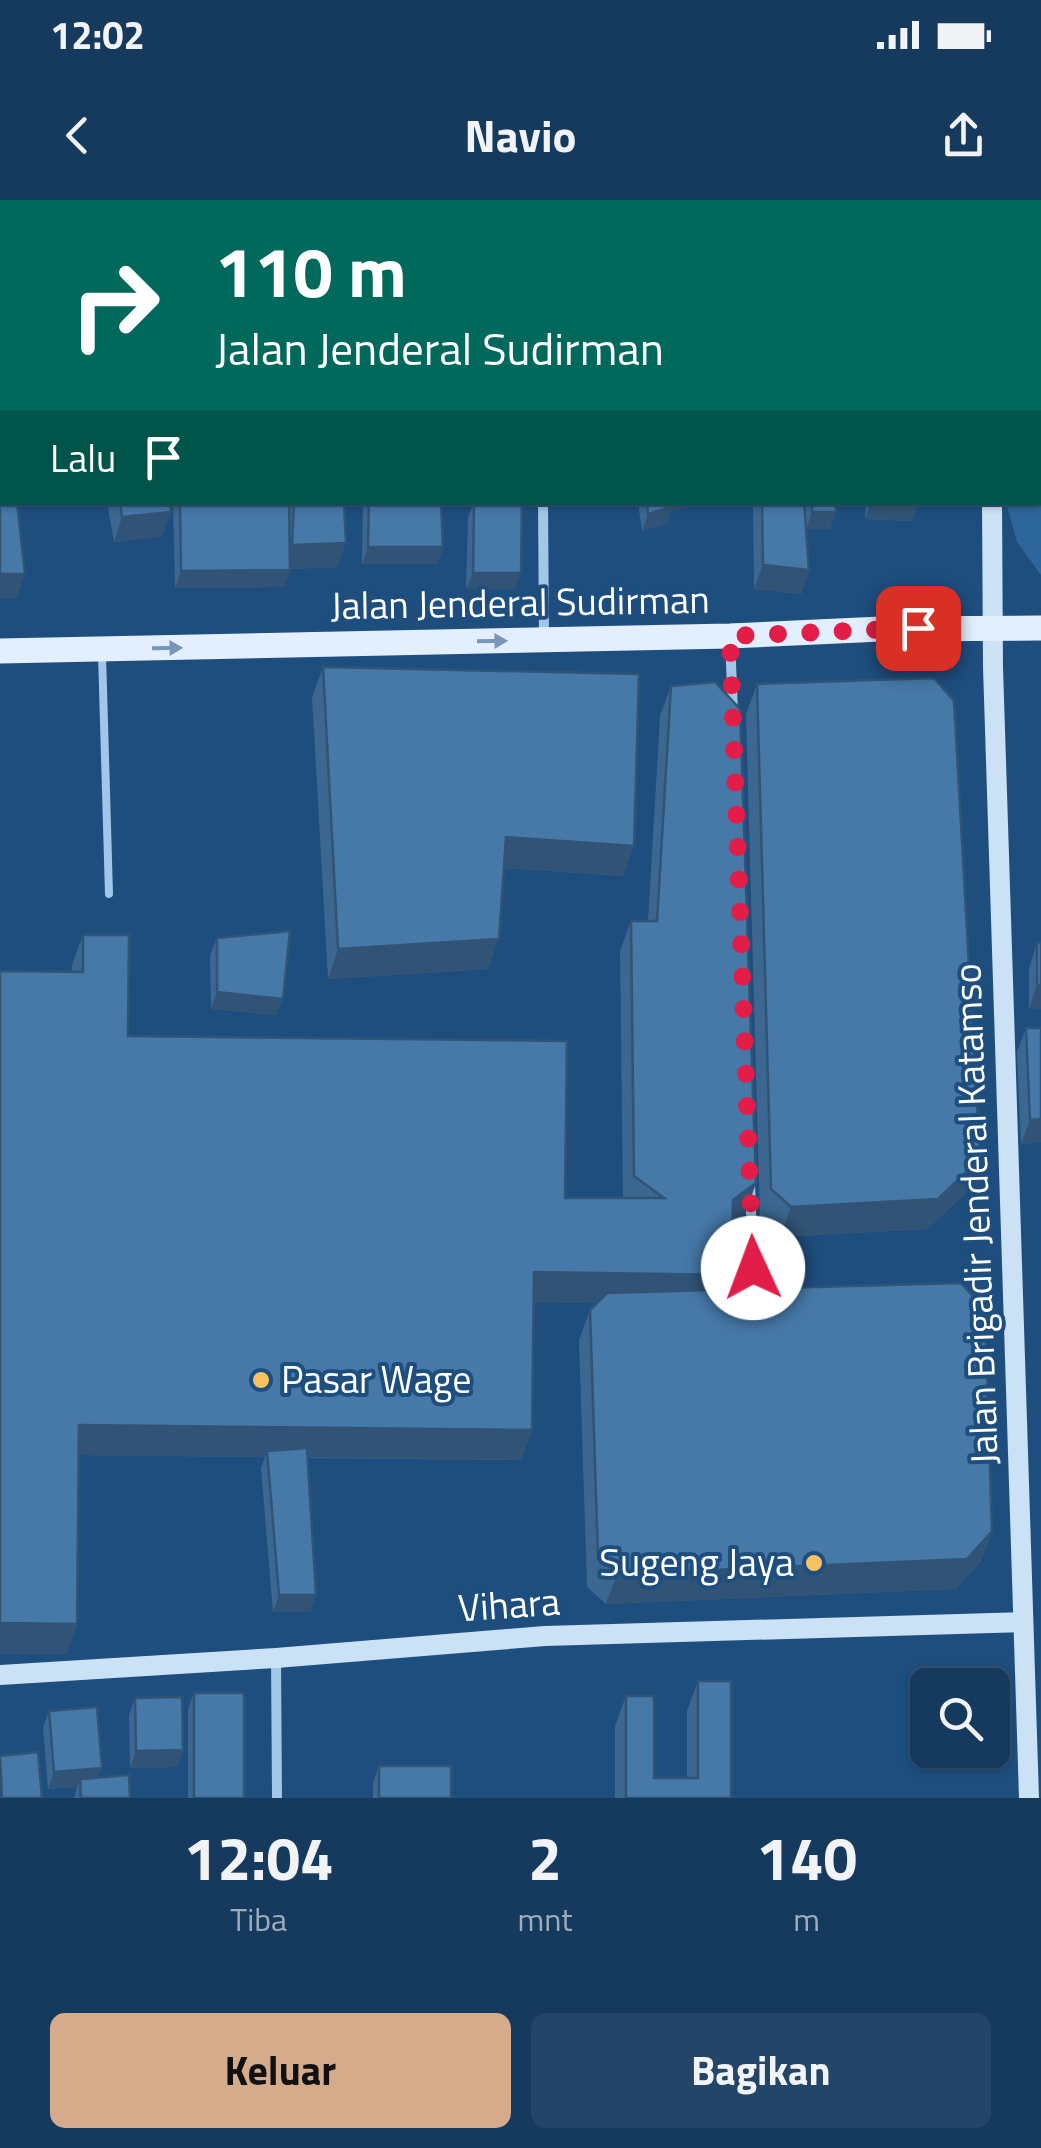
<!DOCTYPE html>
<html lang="id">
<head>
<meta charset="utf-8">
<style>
  body { margin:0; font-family:"Titillium Web",sans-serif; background:#234567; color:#f1f3f6; height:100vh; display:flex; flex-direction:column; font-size:38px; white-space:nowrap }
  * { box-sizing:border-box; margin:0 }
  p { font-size:32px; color:#9eadbc }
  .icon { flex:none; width:55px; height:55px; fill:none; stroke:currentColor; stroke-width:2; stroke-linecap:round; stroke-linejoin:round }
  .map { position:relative; height:1598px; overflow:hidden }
  .side { display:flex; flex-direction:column; background:#163a5e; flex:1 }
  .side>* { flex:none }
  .hud { position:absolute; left:0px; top:0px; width:1042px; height:305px; box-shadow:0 2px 8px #0004,0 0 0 2px #355473; background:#00695c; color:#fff; overflow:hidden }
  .controls { position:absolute; left:910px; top:1468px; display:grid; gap:20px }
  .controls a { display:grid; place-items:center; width:100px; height:100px; border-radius:15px; background:#163a5e; box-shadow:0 2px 8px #0004,0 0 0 2px #355473; font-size:50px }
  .pin { position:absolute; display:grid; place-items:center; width:85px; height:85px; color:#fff; margin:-42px; border-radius:20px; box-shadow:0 5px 15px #0006 }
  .me { position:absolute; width:110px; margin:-55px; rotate:358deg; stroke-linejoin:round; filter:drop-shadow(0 0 8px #0008) }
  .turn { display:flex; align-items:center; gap:35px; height:210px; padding:0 50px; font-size:45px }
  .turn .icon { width:130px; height:130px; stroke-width:2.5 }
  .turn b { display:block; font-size:70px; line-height:85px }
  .then { display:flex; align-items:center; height:95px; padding:0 50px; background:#0003; gap:20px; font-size:38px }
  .eta { display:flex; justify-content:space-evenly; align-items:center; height:170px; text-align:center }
  .eta b { font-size:60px; font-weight:700; line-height:70px }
  .primary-button { display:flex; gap:20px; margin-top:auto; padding:20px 50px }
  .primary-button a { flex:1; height:115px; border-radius:15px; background:#d6ab8b; color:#111; font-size:40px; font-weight:700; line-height:115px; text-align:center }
  .primary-button a+a { background:#234567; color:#f1f3f6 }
  .status { display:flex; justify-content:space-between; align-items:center; height:70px; padding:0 50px; background:#163a5e; direction:ltr }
  .status svg { height:28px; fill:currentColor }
  header { display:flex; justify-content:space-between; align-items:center; height:130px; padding:0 50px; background:#163a5e; font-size:45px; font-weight:700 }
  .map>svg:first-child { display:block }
  .green { fill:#2d669b }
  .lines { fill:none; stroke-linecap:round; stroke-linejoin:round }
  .lane { stroke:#a1c6e8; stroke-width:8 }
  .street { stroke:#a1c6e8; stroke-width:10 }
  .secondary { stroke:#cbe1f6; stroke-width:20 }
  .primary { stroke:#e3effe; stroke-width:25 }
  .wall { fill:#3c6790 }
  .shaded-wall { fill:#315476 }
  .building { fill:#4678a8; stroke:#315476; stroke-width:2.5 }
  .oneway { fill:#7796b8 }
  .route { stroke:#e11d48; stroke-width:18; stroke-dasharray:0 32.4 }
  .poi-dot { fill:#f7c260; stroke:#1e4e7e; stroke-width:4 }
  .labels { text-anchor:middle; stroke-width:8; stroke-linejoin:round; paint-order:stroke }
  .street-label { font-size:38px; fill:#fff; stroke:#1e4e7e }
  .poi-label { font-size:38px; fill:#fff; stroke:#1e4e7e; text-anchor:start }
</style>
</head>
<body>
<div class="status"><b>12:02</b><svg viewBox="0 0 49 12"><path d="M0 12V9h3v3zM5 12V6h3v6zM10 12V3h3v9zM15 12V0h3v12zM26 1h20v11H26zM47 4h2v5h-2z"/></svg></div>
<header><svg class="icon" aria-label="back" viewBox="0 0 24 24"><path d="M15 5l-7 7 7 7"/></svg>Navio<svg class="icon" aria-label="share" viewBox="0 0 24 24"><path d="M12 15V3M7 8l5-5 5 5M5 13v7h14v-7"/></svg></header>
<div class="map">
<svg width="1041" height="1598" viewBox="0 0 1041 1598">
  <rect width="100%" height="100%" fill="#1e4e7e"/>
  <path class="green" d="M1041,296v79l-24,-33 -11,-39 34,-1z"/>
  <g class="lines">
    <path class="lane" d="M102,454l7,240"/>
    <g class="street">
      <path d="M545,0v2"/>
      <path d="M543,302l1,137"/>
      <path d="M730,439l3,73"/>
      <path d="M750,984l3,84"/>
      <path d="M276,1458l1,140"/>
    </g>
    <g class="secondary">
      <path d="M992,2v-2"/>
      <path d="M992,302l1,165 36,1131"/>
      <path d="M0,1475l276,-17 269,-22 478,-14"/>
    </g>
    <path class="primary" d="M0,451l730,-15 151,-7 160,-1"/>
  </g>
  <g class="wall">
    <path d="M107,302h64l-9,34 -48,6z"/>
    <path d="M173,302h171l-7,65 -47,2 -6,18 -109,1z"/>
    <path d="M363,302h78l2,45 -6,17h-75z"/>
    <path d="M474,302h48l-7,87h-49l2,-72z"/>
    <path d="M638,302h71l-38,9 -4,12 -25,8z"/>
    <path d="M753,302h51l2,27v-27h30l-6,27h-24l3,41 -8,24 -47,-5z"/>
    <path d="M866,302h52l-6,19 -47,-2z"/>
    <path d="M323,467l300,209 -119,-8 -16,101 -160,10 -16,-282z"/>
    <path d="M757,484l223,475 -11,31 -42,39 -147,8 -20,-18 -14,-505z"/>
    <path d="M671,486l85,497 -11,31 -13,8v53l-6,15 266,241 -11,30 -25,28 -350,15 -19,-17 -8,-247 11,-30 7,-7 -63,-1 -2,128 -11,30 -213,-2 8,137 -6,17h-37l-12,-144 4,-11 -186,-2 -2,169 -11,30h-66v-683l72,1v-7l11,-30 45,101 437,162h58l-3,-247 11,-30h17l12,-205z"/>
    <path d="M217,738l60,77 -66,-6 -1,-54z"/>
    <path d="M1037,743h4v66h-12v-41z"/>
    <path d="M1026,828l15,114 -20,2 -4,-92z"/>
    <path d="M698,1481l33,117h-116v-72l11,-30 28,82h33v-67z"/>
    <path d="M194,1493l50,105h-56v-89z"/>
    <path d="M135,1498l48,52 -6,17 -47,1 -1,-53z"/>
    <path d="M49,1511l53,57 -4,9 32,21h-56l3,-11 -29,2 -5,-61z"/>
    <path d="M379,1566l72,32h-78v-15z"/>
  </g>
  <g class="shaded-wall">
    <path d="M2,8v17h-2v-16z"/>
    <path d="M673,302h36l-38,9 -4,12 -25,8 6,-17 24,-7z"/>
    <path d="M871,302l47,3 -6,16 -47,-2z"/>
    <path d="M171,312l-9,24 -48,6 8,-25z"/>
    <path d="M812,312h24l-6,17h-24z"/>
    <path d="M346,343l-9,24 -53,2 8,-24z"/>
    <path d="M368,347h75l-6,17h-75z"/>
    <path d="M763,365l46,5 -8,24 -47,-5z"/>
    <path d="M290,370l-6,17 -109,1 6,-17z"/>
    <path d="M473,373h48l-6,16h-49z"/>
    <path d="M0,374h25l-8,24h-17z"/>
    <path d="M506,637l128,9 -11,30 -128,-9z"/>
    <path d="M499,739l-11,30 -160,10 10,-30z"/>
    <path d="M1037,785h4v24h-12z"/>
    <path d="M217,792l66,7 -6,16 -66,-6z"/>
    <path d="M1041,919v23l-20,2 9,-24z"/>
    <path d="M980,959l-11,31 -42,39 -147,8 11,-30z"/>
    <path d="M756,983l-11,31 -23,16 11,-30z"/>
    <path d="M534,1072l198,3 -11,30 -198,-3z"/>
    <path d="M79,1225l453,5 -11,30 -253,-3 -1,-6 -2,6 -197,-2z"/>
    <path d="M992,1331l-11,30 -25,28 -350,15 11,-30z"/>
    <path d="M279,1395h37l-6,17h-37z"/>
    <path d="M0,1423l77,1 -11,30h-66z"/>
    <path d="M183,1550l-6,17 -47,1 6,-17z"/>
    <path d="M102,1568l-7,17 -15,-6 -3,8 -29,2 6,-17z"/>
  </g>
  <g class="building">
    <path d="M0,0h21v2h-19v6l-2,1z"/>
    <rect x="36" y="0" width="62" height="2"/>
    <path d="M266,0h30v2h-29z"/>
    <rect x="343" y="0" width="105" height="2"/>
    <path d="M448,0h83l-1,2h-82z"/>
    <rect x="622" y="0" width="93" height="2"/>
    <rect x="754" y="0" width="145" height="2"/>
    <rect x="910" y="0" width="34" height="2"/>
    <rect x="1040" y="63" width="1" height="208"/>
    <path d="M2,223v79h15l8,72h-25v-150z"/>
    <path d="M120,302h51v10l-49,5z"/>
    <path d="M180,302h109l1,68 -109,1z"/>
    <path d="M294,302h50l2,41 -54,2z"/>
    <path d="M369,302h72l2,45h-75z"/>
    <path d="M474,302h48l-1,71h-48z"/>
    <path d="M647,302h25l1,4 -25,8z"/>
    <path d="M762,302h42l5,68 -46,-5z"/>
    <rect x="812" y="302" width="24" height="10"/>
    <path d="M881,302h37v3z"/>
    <path d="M323,467l316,7 -5,172 -128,-9 -7,102 -161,10z"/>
    <path d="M934,478l20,23 26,458 -42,40 -147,8 -20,-18 -14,-505z"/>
    <path d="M715,482l25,27 16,474 -23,17 -1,75 -198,-3 -2,158 -453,-5 -2,199 -77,-1v-652l83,1v-37h46l-1,101 439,5 -2,157h99l-30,-22 -3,-255h26l14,-235z"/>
    <path d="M290,731l-7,68 -66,-7v-54z"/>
    <rect x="1037" y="743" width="4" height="42"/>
    <path d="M1026,828h15v91l-11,1z"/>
    <path d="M961,1083l24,27 7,221 -25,28 -350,15 -19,-17 -8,-247 17,-17z"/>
    <path d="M307,1248l9,147h-37l-12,-144z"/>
    <path d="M698,1481h33v117h-105v-102h28v82h44z"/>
    <rect x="194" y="1493" width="50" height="105"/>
    <path d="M182,1497l1,53 -47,1 -1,-53z"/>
    <path d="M97,1507l5,61 -48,4 -5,-61z"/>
    <path d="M38,1552l4,46h-40l-2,-42z"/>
    <rect x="379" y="1566" width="72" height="32"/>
    <path d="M129,1575l1,23h-49l-1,-19z"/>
  </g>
  <defs><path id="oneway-solid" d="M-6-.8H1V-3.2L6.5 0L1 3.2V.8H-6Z" transform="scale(2.5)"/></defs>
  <g class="oneway">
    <use href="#oneway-solid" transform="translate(492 441) rotate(-1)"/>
    <use href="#oneway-solid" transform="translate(167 448) rotate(-1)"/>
  </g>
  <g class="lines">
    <path class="route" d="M753,1068l-23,-632 188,-8"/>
  </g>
  <g class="poi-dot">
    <circle cx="261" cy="1180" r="10"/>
    <circle cx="814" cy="1363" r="10"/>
  </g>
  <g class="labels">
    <g class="street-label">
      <text transform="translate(520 403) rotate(-1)" y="13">Jalan Jenderal Sudirman</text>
      <text transform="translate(976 1014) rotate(-92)" y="13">Jalan Brigadir Jenderal Katamso</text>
      <text transform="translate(509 1405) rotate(-4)" y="13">Vihara</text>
    </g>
    <g class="poi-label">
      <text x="281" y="1193">Pasar Wage</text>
      <text x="794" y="1376" text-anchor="end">Sugeng Jaya</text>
    </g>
  </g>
</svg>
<div class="controls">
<a><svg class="icon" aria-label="search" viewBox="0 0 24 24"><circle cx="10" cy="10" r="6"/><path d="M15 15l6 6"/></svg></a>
</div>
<div class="pin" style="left:918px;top:428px;background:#d93025"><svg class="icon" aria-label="arrive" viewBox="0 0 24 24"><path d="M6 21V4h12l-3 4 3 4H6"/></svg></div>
<svg class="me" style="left:753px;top:1068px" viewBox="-20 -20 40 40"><circle r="19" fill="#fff"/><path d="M0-13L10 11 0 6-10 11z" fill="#e11d48"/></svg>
<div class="hud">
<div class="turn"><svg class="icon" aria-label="right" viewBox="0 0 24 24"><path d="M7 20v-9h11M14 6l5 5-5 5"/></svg><div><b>110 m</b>Jalan Jenderal Sudirman</div></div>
<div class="then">Lalu<svg class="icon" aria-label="arrive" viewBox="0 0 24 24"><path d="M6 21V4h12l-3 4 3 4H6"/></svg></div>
</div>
</div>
<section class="side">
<div class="eta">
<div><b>12:04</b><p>Tiba</p></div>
<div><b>2</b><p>mnt</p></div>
<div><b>140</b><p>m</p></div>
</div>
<div class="primary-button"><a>Keluar</a><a>Bagikan</a></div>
</section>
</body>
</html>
